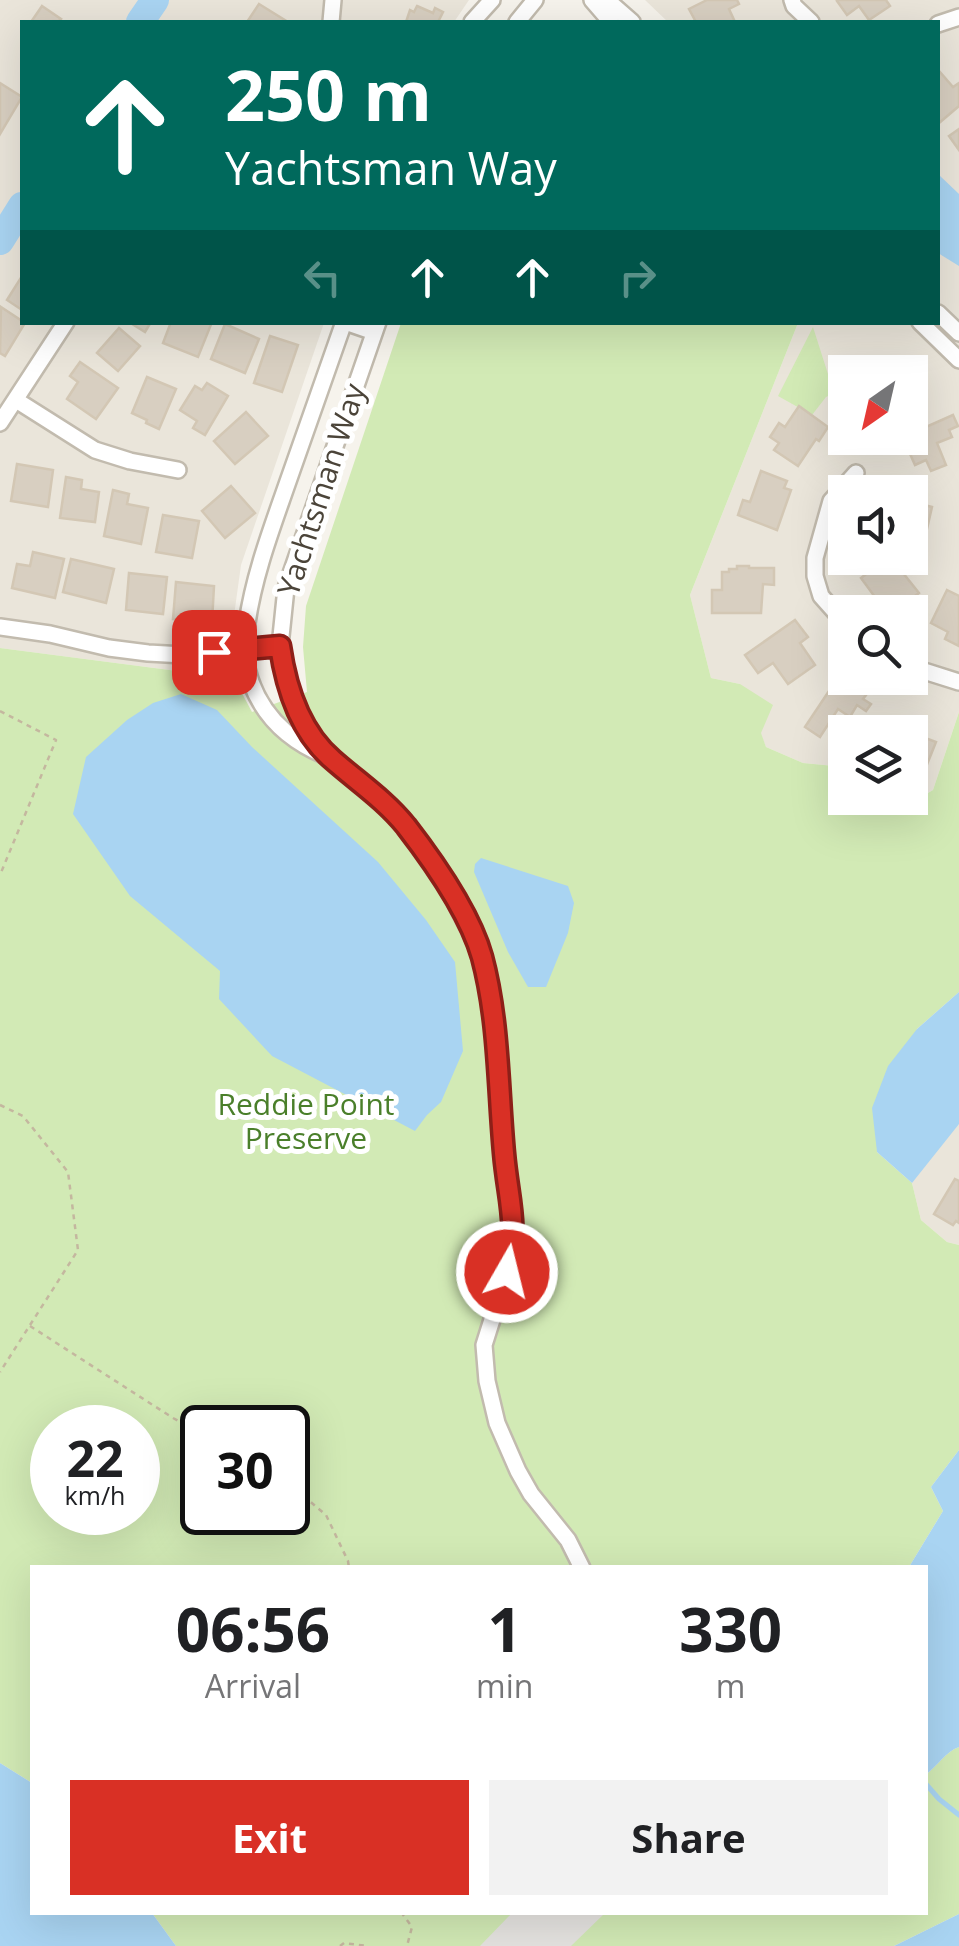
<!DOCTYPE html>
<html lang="en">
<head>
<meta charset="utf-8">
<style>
  body { margin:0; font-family:"Open Sans",sans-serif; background:#f2f2f2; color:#202124; height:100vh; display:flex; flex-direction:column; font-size:38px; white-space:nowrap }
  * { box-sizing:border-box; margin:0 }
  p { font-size:32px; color:#757577 }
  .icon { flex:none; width:55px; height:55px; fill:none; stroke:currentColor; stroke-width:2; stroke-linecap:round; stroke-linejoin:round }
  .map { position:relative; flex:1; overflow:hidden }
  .sheet { position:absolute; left:30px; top:1565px; width:898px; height:350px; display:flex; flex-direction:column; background:#fff; border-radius:0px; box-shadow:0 10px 40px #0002 }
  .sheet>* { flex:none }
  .hud { position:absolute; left:20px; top:20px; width:920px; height:305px; border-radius:0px; box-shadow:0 10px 40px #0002; background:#00695c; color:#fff; overflow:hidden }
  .needle { width:65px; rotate:214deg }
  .tools { position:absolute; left:828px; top:355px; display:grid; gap:20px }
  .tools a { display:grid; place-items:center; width:100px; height:100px; border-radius:0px; background:#fff; box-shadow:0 10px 40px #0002; font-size:50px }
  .speed { position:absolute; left:30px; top:1405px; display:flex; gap:20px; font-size:50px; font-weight:700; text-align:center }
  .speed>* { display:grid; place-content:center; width:130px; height:130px; border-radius:50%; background:#fff; box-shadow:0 10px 40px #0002; line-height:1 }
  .speed small { font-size:25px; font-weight:400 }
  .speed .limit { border:5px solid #111; border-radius:15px; background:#fff; color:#111 }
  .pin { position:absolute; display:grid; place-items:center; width:85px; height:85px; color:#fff; margin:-42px; border-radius:20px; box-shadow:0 5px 15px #0006 }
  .me { position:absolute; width:110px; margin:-55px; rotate:8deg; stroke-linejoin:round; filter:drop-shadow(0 0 8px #0008) }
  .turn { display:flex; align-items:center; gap:35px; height:210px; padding:0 40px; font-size:45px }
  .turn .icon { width:130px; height:130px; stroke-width:2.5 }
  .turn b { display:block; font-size:70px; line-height:85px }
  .lanes { display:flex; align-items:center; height:95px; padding:0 40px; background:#0003; justify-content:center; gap:50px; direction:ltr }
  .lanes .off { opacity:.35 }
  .eta { display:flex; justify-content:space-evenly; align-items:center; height:170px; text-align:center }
  .eta b { font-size:60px; font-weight:700; line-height:70px }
  .action { display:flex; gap:20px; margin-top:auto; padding:20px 40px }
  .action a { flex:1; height:115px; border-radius:0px; background:#d93025; color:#fff; font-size:40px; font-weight:700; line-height:115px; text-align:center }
  .action a+a { background:#f2f2f2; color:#202124 }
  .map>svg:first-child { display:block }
  .residential { fill:#eae5da; fill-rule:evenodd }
  .green { fill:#d2eab5; fill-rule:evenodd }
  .parking { fill:#e5e3e0 }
  .water { fill:#a9d4f2 }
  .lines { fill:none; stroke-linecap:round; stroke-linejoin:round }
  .stream { stroke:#a9d4f2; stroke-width:5 }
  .river { stroke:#a9d4f2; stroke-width:28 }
  .building { fill:#d8cfc1; stroke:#d3c7b4; stroke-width:2.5 }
  .street-casing { stroke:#c2bbae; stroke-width:20 }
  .path { stroke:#c4b79f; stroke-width:2.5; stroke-dasharray:5 5; stroke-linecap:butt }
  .street { stroke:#fff; stroke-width:15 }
  .route-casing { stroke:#8d1f18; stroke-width:25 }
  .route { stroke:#d93025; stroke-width:18 }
  .labels { text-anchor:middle; stroke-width:10; stroke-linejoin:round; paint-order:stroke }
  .street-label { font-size:30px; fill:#4b4439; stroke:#fff }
  .park-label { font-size:30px; fill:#4a7f2a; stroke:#fff }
</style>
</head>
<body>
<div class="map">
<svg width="959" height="1946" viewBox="0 0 959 1946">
  <rect width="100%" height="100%" fill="#f6f3ec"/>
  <g class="residential">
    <path d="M0,0h469l-15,22h-432v300l302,1 -83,242 -8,58 -3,48 -45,1 -185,-24z"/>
    <path d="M645,0h314v712l-26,78 -17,10 -6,-3v-65h-65v35l-42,-4 -37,-16 -26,-63 -29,-6 -21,-83 108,-272 140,-1v-300h-270zM845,372h65v66h-65zM845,492h65v66h-65zM845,612h65v66h-65z"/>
    <path d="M959,992v253l-12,-3 -26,-22 -9,-37z"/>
  </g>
  <g class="green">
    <path d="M401,323h397l-108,272 21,83 29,6 33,21 -12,28 5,14 37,16 42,4v31l65,-1 6,3 17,-10 26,-78v280l-42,37 -40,123 35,31 9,37 26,22 12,3v205l-28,37 12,24 -34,56 -877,1v215l-32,-20v-1115l185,24 45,-1 22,41 55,-20 -4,-45 3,-41zM52,1428h86v84h-86zM202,1428h86v84h-86z"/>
    <path d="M813,327l21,66 -8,4 -14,18 -34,-19z"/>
    <path d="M959,1747v167l-65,32h-718l-24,-33 773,-1v-137c12,-8 21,-24 34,-28z"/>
  </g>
  <path class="parking" d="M512,1913v-1l93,1 -34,33h-91z"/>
  <g class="water">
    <path d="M938,174l21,20v72l-21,-13z"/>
    <path d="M181,694l36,16 35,37 126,115 48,58 29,42 8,89 -22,51 -14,13 -12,16 -143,-75 -53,-57 1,-28 -90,-75 -57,-82 13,-57 41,-37 26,-17z"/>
    <path d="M481,858l87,28 6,17 -6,30 -22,54h-18l-20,-35 -34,-80 1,-8z"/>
    <path d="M959,992v132l-47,59 -35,-31 -5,-44 16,-42 29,-37z"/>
    <path d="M959,1450v297c-13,4 -22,20 -34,28v-207l-16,-1 34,-56 -12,-24z"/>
    <path d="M0,1763l32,20v129l120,1 24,33h-176z"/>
    <path d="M959,1914v32h-65z"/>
  </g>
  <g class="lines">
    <path class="stream" d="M925,1783l14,16 20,16"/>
    <g class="river">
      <path d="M140,22l15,-22"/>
      <path d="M0,241l22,-35"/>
    </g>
  </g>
  <g class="building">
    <path d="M707,0h30l2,4 -10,5 6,13h-39l-7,-13z"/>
    <path d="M839,0h47l4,6 -21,14 -10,-14 -12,9 -10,-14z"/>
    <path d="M259,4l29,18h-41z"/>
    <path d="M42,6l19,13 -3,3h-27z"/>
    <path d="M417,6l16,7 2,-5 8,4 -5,10h-32l4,-12 4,2z"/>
    <path d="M940,72l13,15 6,-4v23l-20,17 -1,-48z"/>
    <path d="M0,83l22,14 -22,37z"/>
    <path d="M959,129v21l-10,-14z"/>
    <path d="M22,276v34l-15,-10z"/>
    <path d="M1,307l24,16 -20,33 -5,-3z"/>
    <path d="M129,322h22l-6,10z"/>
    <path d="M171,322h41l-14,35 -35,-14z"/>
    <path d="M225,324l34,15 -14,34 -34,-14z"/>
    <path d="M119,328l21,18 -22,25 -21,-18z"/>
    <path d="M270,336l28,9 -16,47 -28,-9z"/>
    <path d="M80,362l38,26 -22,31 -29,-20 11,-17 -8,-6z"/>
    <path d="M858,365l32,7h-33z"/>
    <path d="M147,377l29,12 -17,40 -13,-6 1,-3 -15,-7z"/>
    <path d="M207,383l21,13 -23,39 -12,-7 4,-7 -17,-11 15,-24 7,4z"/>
    <path d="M799,406l29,21 -9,14 -3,-2 -18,27 -24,-16 5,-7 -9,-6 9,-14 6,4z"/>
    <path d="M246,412l22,24 -33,28 -21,-23z"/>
    <path d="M953,415l5,11 -9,4 3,7 -15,6 9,22 -15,6 -5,-11 -11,5 -12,-27h7v-4z"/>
    <path d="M17,464l36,6 -5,37 -37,-6z"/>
    <path d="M761,471l26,10 -3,7 7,2 -14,40 -39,-15 5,-15 7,2z"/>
    <path d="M66,477l16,3 -1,9 18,3 -4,30 -35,-4z"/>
    <path d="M231,486l24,27 -30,25 -23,-27z"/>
    <path d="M113,490l16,4 -2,10 21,4 -7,36 -37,-8z"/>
    <path d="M920,504l12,3 -10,44 -12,-3v-29l6,1z"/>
    <path d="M163,515l36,6 -7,37 -36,-6z"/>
    <path d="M33,552l31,7 -9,39 -43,-10 5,-24 13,2z"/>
    <path d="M887,558h4l28,35 -26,19h-7l-25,-34z"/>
    <path d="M71,559l43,10 -8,34 -43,-11z"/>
    <path d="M737,566h12v2h25v17l-11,-1 -2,29h-49v-23h10v-18h7v-3h8z"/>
    <path d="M129,573l38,4 -4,37 -37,-4z"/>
    <path d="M176,582l38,4 -2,36 -39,-3z"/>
    <path d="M947,590l12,6v50l-14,-7 3,-7 -17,-9z"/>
    <path d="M795,620l13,17 -8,6 15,22 -27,19 -15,-21 -15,10 -13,-18z"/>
    <path d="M847,678l23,12 -7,9 8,5 -5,7 -9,-6 -7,12 -12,-8 -18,28 -15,-10 32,-48 7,4z"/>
    <path d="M898,723l12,5 -1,4 27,10 -14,35 -12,-5v-40h-16z"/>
    <path d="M955,1179l4,2v42l-3,-2 -3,4 -19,-11z"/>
  </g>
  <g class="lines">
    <g class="street-casing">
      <g id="street">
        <path d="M592,0l19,22"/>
        <path d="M607,0l25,22"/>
        <path d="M792,0l2,6 17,16"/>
        <path d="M331,22l2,-22"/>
        <path d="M472,22l20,-22"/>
        <path d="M517,22l18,-22"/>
        <path d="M938,24l21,-7"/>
        <path d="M938,313l21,20"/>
        <path d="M345,322l29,10"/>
        <path d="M378,322l-92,266 -6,58 4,24 17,51 28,36 47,38 28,28 41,60 36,70 9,39 5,39 9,128 10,71 -7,42 -23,73 3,36 10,42 21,48 13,23 37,46 14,28"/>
        <path d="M920,322l39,38"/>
        <path d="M16,400l79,50 35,11 48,9"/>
        <path d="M0,423l66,-101"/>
        <path d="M845,623l-24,-27 -6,-20v-18l16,-57 25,-28"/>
        <path d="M0,627l50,7 59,14 39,5 36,2 96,-9"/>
        <path d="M910,664l14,7 35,11"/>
        <path d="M326,756c-46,-19 -75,-52 -82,-103 -1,-10 2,-21 3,-30 7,-47 23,-90 38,-133 20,-56 39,-112 59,-168"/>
      </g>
    </g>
    <g class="path">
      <path d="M0,711l56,29 -56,135"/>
      <path d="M0,1105l23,11 45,56 10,78 -78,122"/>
      <path d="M30,1326l143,92 29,15"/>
      <path d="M288,1483l38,32 22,46 1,7"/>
      <path d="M401,1912l11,15 -5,19"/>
      <path d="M340,1946l4,-3 23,3"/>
    </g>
    <use href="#street" class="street"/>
  </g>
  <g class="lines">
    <g class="route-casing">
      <path id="route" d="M214,652l66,-6c6,42 20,86 53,114 25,22 52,40 73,66 27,35 64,88 76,131 17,63 16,131 22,196 4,47 15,71 3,119"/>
    </g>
    <use href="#route" class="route"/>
  </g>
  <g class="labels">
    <g class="street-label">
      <text transform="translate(322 490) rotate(-72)" y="10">Yachtsman Way</text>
    </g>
    <g class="park-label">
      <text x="306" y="1115">Reddie Point<tspan x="306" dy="34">Preserve</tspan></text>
    </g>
  </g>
</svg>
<div class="tools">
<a><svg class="needle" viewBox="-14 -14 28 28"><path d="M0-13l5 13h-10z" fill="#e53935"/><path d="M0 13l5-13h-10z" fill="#757577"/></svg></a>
<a><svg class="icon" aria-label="sound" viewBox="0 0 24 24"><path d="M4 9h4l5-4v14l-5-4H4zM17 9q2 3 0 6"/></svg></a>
<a><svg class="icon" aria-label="search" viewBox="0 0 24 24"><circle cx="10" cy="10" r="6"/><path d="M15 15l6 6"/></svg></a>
<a><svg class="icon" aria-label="layers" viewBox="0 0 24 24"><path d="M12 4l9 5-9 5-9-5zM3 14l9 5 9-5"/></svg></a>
</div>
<div class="speed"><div>22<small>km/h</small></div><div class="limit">30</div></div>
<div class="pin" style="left:214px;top:652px;background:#d93025"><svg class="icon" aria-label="arrive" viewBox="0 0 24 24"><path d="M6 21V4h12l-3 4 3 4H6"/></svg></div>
<svg class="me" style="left:507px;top:1272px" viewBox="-20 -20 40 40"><circle r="17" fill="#d93025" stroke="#fff" stroke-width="3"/><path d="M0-11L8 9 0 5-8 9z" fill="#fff"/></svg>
<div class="hud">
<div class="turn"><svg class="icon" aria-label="ahead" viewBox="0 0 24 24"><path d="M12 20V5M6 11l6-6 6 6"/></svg><div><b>250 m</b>Yachtsman Way</div></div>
<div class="lanes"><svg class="icon off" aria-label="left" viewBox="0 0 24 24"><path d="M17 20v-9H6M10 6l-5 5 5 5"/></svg><svg class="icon" aria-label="ahead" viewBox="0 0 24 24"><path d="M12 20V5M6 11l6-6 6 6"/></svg><svg class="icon" aria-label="ahead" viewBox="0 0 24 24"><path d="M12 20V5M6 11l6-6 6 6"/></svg><svg class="icon off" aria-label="right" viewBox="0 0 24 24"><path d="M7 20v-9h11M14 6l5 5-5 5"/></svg></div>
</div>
<section class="sheet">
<div class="eta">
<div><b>06:56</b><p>Arrival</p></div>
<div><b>1</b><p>min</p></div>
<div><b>330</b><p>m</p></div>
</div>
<div class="action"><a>Exit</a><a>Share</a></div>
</section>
</div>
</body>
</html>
